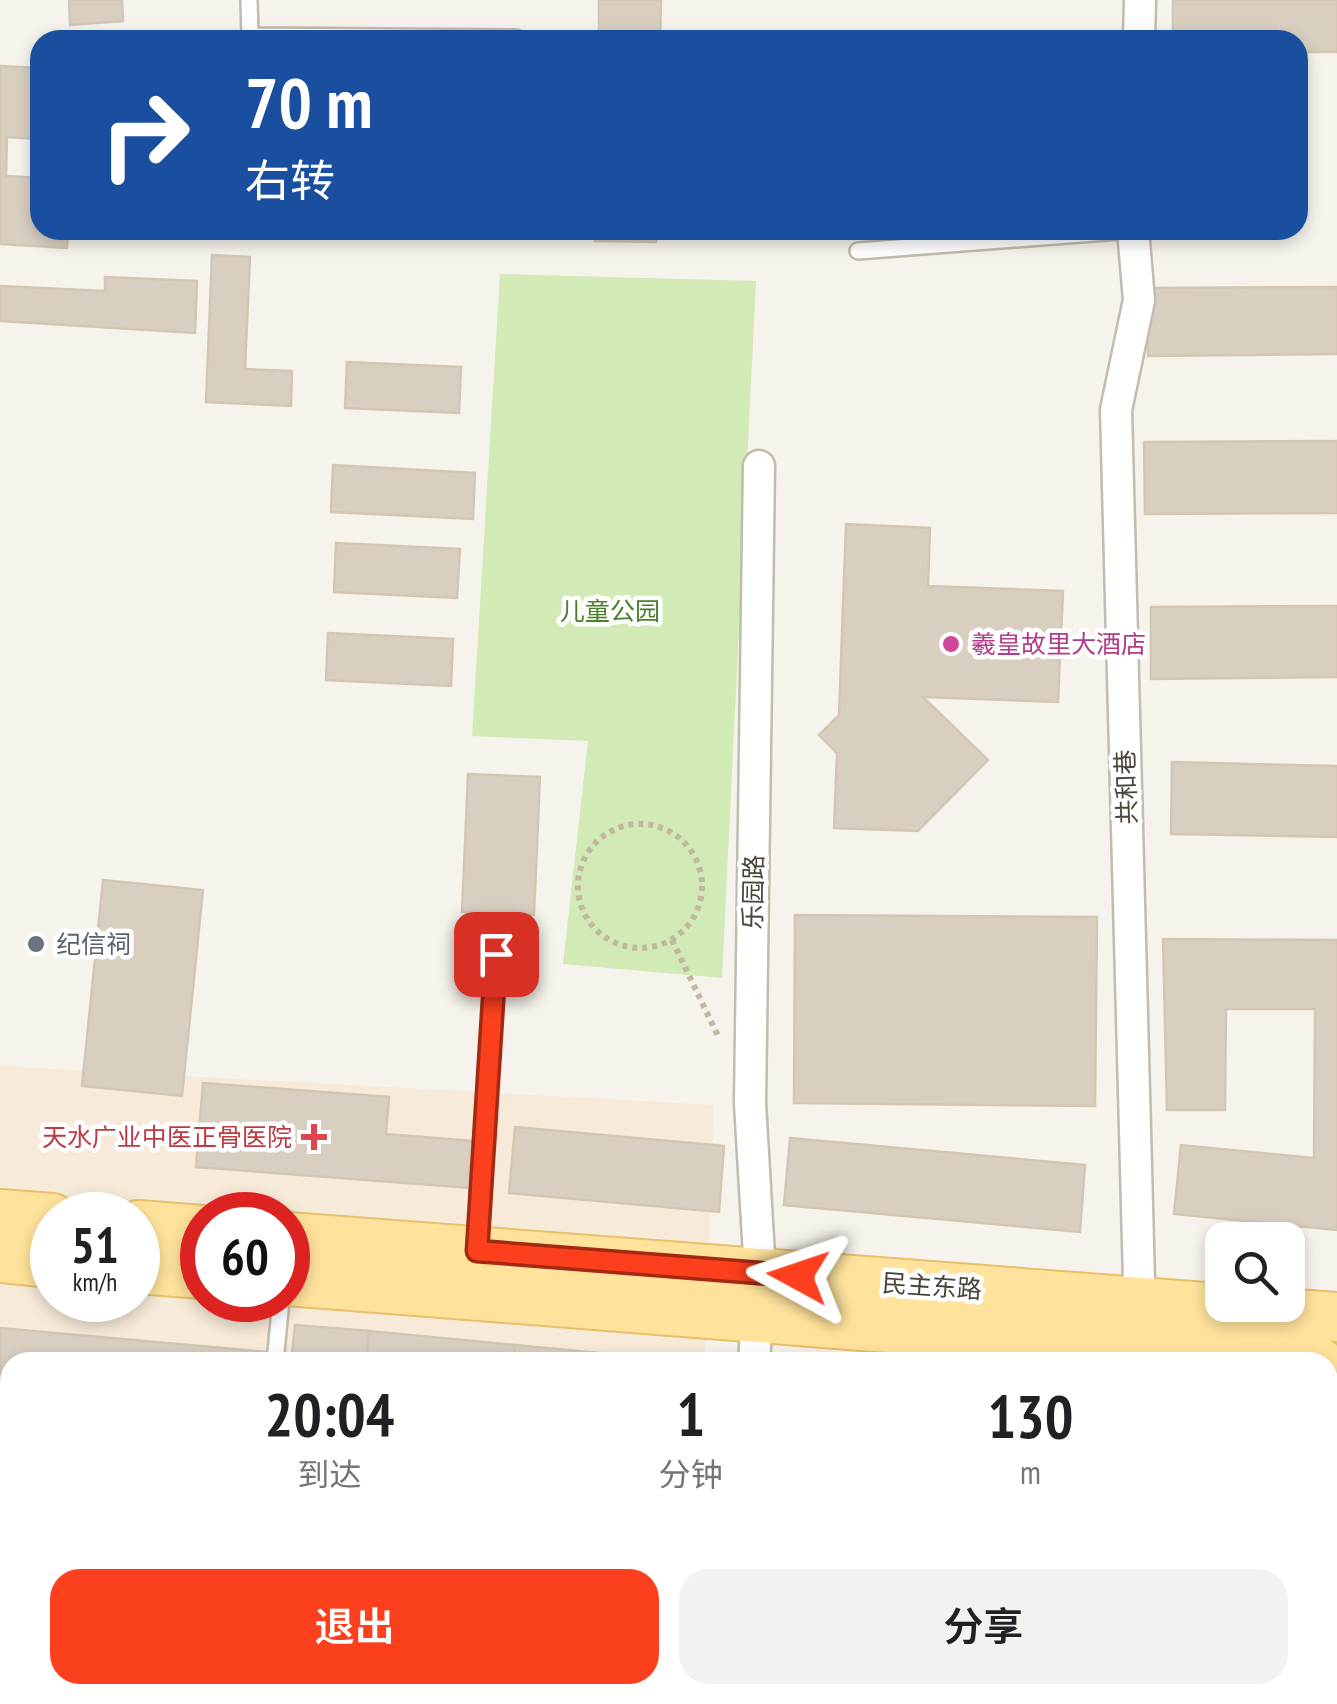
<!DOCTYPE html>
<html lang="zh">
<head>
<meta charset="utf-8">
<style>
  body { margin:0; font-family:"PT Sans Narrow","Noto Sans SC",sans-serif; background:#f2f2f2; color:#202124; height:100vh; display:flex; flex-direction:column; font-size:38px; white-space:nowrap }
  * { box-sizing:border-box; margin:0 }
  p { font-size:32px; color:#757577 }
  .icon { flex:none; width:55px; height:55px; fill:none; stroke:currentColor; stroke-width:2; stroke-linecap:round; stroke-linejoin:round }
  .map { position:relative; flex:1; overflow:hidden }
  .details { position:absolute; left:0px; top:1352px; width:1338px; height:352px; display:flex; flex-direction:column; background:#fff; border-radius:30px 30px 0 0; box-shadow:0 5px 15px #0003 }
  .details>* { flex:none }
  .guide { position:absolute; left:30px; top:30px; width:1278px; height:210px; border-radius:30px; box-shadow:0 5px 15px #0003; background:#1a4fa0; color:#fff; overflow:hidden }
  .buttons { position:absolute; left:1205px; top:1222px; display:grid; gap:20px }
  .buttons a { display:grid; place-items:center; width:100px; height:100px; border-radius:20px; background:#fff; box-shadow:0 5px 15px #0003; font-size:50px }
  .speed { position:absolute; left:30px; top:1192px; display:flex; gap:20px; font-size:50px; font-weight:700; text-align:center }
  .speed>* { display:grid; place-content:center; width:130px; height:130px; border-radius:50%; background:#fff; box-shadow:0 5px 15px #0003; line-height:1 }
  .speed small { font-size:25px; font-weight:400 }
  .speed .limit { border:15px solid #d22; background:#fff; color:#111 }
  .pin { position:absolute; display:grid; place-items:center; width:85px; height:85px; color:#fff; margin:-42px; border-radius:20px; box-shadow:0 5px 15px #0006 }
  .me { position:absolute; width:110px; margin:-55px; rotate:275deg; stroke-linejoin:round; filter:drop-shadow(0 0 8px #0008) }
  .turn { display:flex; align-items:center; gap:35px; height:210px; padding:0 50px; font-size:45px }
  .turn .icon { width:130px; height:130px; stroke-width:2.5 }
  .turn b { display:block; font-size:70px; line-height:85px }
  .eta { display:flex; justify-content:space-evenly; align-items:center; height:170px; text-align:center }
  .eta b { font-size:60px; font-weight:600; line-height:70px }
  .cta { display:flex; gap:20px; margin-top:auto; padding:20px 50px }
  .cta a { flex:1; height:115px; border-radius:30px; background:#fc3f1d; color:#fff; font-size:40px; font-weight:600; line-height:115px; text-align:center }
  .cta a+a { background:#f2f2f2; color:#202124 }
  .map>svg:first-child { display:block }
  .commercial { fill:#f7ead8; fill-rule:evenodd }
  .green { fill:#d2eab5 }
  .building { fill:#d8cfc1; stroke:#d3c7b4; stroke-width:2.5 }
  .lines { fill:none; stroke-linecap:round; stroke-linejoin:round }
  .lane-casing { stroke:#c2bbae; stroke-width:20 }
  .street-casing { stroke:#c2bbae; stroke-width:35 }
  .primary-casing { stroke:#e6c16a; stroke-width:52 }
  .path { stroke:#c4b79f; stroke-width:6; stroke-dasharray:5 5; stroke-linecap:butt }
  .lane { stroke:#fff; stroke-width:15 }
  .street { stroke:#fff; stroke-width:30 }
  .primary { stroke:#ffe39c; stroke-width:48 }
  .route-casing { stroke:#a42913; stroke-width:25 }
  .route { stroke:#fc3f1d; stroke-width:18 }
  .hotel-dot { fill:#d1479c; stroke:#fff; stroke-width:4 }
  .worship-dot { fill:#6b7280; stroke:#fff; stroke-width:4 }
  .health-dot { fill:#e0444e; stroke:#fff; stroke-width:4 }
  .labels { text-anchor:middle; stroke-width:9; stroke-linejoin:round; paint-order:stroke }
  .park-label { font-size:25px; fill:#4a7f2a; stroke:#fff }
  .hotel-label { font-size:25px; fill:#b23c85; stroke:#fff; text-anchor:start }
  .street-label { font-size:25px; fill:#4b4439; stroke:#fff }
  .worship-label { font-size:25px; fill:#5b616d; stroke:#fff; text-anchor:start }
  .health-label { font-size:25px; fill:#be3a42; stroke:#fff; text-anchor:end }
</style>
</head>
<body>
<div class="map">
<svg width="1337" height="1704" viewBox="0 0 1337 1704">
  <rect width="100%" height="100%" fill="#f6f3ec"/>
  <path class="commercial" d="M0,1066l714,39 -9,257h-695v199h-10zM52,1215h86v85h-86zM202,1215h86v85h-86z"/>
  <path class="green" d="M500,274l256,7 -34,697 -159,-14 25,-223 -116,-5z"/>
  <g class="building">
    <path d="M69,0h53l1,21 -53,4z"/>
    <path d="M599,0h62l-1,40h-61z"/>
    <path d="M1173,0h164v52h-39v-12h-125z"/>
    <path d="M0,66l38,2 -3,71 -28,-2 -1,39 34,2v52h28l-1,18 -67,-4z"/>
    <path d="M595,230h62l-1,12 -61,-1z"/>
    <path d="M212,255l38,2 -5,112 47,2 -1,35 -85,-4z"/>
    <path d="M105,277l92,4 -2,52 -195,-12v-35l105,5z"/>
    <path d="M1337,287v67l-189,2 -1,-68z"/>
    <path d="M347,362l114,5 -2,46 -114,-5z"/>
    <path d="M1337,441v72l-192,1 -1,-72z"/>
    <path d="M333,465l142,8 -2,46 -142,-7z"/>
    <path d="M846,524l84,4 -2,58 135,5 -5,111 -135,-5 65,63 -70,71 -84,-3 3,-75 -18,-18 20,-20z"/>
    <path d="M336,543l124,6 -3,49 -123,-6z"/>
    <path d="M1337,606v71l-186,2v-72z"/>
    <path d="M328,633l125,6 -2,47 -125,-6z"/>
    <path d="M1172,762l165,4v71l-166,-3z"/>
    <path d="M468,774l72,3 -6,138 -72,-3z"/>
    <path d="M103,880l100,10 -21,206 -100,-10z"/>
    <path d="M795,915l302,2 -2,189 -301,-3z"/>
    <path d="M1163,939l174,1v290l-163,-16 7,-69 133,13 1,-149h-89l-1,101h-58z"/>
    <path d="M203,1083l186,14 -3,37 87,7 -3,47 -274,-21z"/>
    <path d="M515,1127l209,19 -5,66 -210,-19z"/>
    <path d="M790,1138l295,27 -5,67 -296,-27z"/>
    <path d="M295,1325l74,6 -3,31h-75z"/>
    <path d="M0,1328l266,24 -1,10h-255v84l-10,-1z"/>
    <path d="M369,1331l146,14 -2,17h-147z"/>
    <path d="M515,1345l126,12v5h-128z"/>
    <path d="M1328,1490h9v121l-9,-1z"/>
    <path d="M767,1695h88l-1,9h-88z"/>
  </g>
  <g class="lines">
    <g class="lane-casing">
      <g id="lane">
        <path d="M249,0l1,36 266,2"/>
        <path d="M858,251l275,-21"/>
        <path d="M477,1247l19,-294"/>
        <path d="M275,1362l6,-62"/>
      </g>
    </g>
    <g class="street-casing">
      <g id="street">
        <path d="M1139,40l1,-40"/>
        <path d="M1133,230l6,70 -23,110 24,909"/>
        <path d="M754,1362l6,-89 -10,-170 9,-637"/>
        <path d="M730,1704v-9"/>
        <path d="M1179,1704l1,-9"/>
      </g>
    </g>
    <g class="primary-casing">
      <g id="primary">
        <path d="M0,1214l52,4"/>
        <path d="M138,1225l64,5"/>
        <path d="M288,1237l1049,80"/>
        <path d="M0,1258l52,5"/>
        <path d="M138,1269l64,5"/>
        <path d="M288,1281l1031,81"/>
      </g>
    </g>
    <g class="path">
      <circle cx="640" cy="886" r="62"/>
      <path d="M672,940l47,98"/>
    </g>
    <use href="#lane" class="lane"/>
    <use href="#street" class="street"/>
    <use href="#primary" class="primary"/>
  </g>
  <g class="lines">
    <g class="route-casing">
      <path id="route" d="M496,954l-19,297 321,25"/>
    </g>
    <use href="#route" class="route"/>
  </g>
  <circle class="hotel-dot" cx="951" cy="644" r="10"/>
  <circle class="worship-dot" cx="36" cy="944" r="10"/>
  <path class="health-dot" d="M309 1122h10v10h10v10h-10v10h-10v-10h-10v-10h10z"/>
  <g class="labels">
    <g class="park-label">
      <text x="610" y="620">儿童公园</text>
    </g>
    <g class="hotel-label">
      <text x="971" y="653">羲皇故里大酒店</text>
    </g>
    <g class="street-label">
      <text transform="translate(1126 787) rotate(-92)" y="9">共和巷</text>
      <text transform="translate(753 892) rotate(-89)" y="9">乐园路</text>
      <text transform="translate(932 1286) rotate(4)" y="9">民主东路</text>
    </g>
    <g class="worship-label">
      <text x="56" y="953">纪信祠</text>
    </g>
    <g class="health-label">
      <text x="292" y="1146">天水广业中医正骨医院</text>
    </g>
  </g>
</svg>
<div class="buttons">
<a><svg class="icon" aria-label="search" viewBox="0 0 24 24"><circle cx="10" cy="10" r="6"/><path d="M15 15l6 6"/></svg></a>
</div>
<div class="speed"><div>51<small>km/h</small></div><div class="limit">60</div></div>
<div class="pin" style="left:496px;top:954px;background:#d93025"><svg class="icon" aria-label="arrive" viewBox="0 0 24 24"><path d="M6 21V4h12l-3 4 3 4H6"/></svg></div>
<svg class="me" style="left:798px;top:1276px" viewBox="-20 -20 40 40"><path d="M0-17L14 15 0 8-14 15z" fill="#fc3f1d" stroke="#fff" stroke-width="4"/></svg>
<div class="guide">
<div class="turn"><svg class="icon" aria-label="right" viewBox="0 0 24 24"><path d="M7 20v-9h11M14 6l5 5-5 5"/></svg><div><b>70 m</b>右转</div></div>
</div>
<section class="details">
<div class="eta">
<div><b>20:04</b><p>到达</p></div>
<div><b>1</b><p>分钟</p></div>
<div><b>130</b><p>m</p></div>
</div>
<div class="cta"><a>退出</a><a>分享</a></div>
</section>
</div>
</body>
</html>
